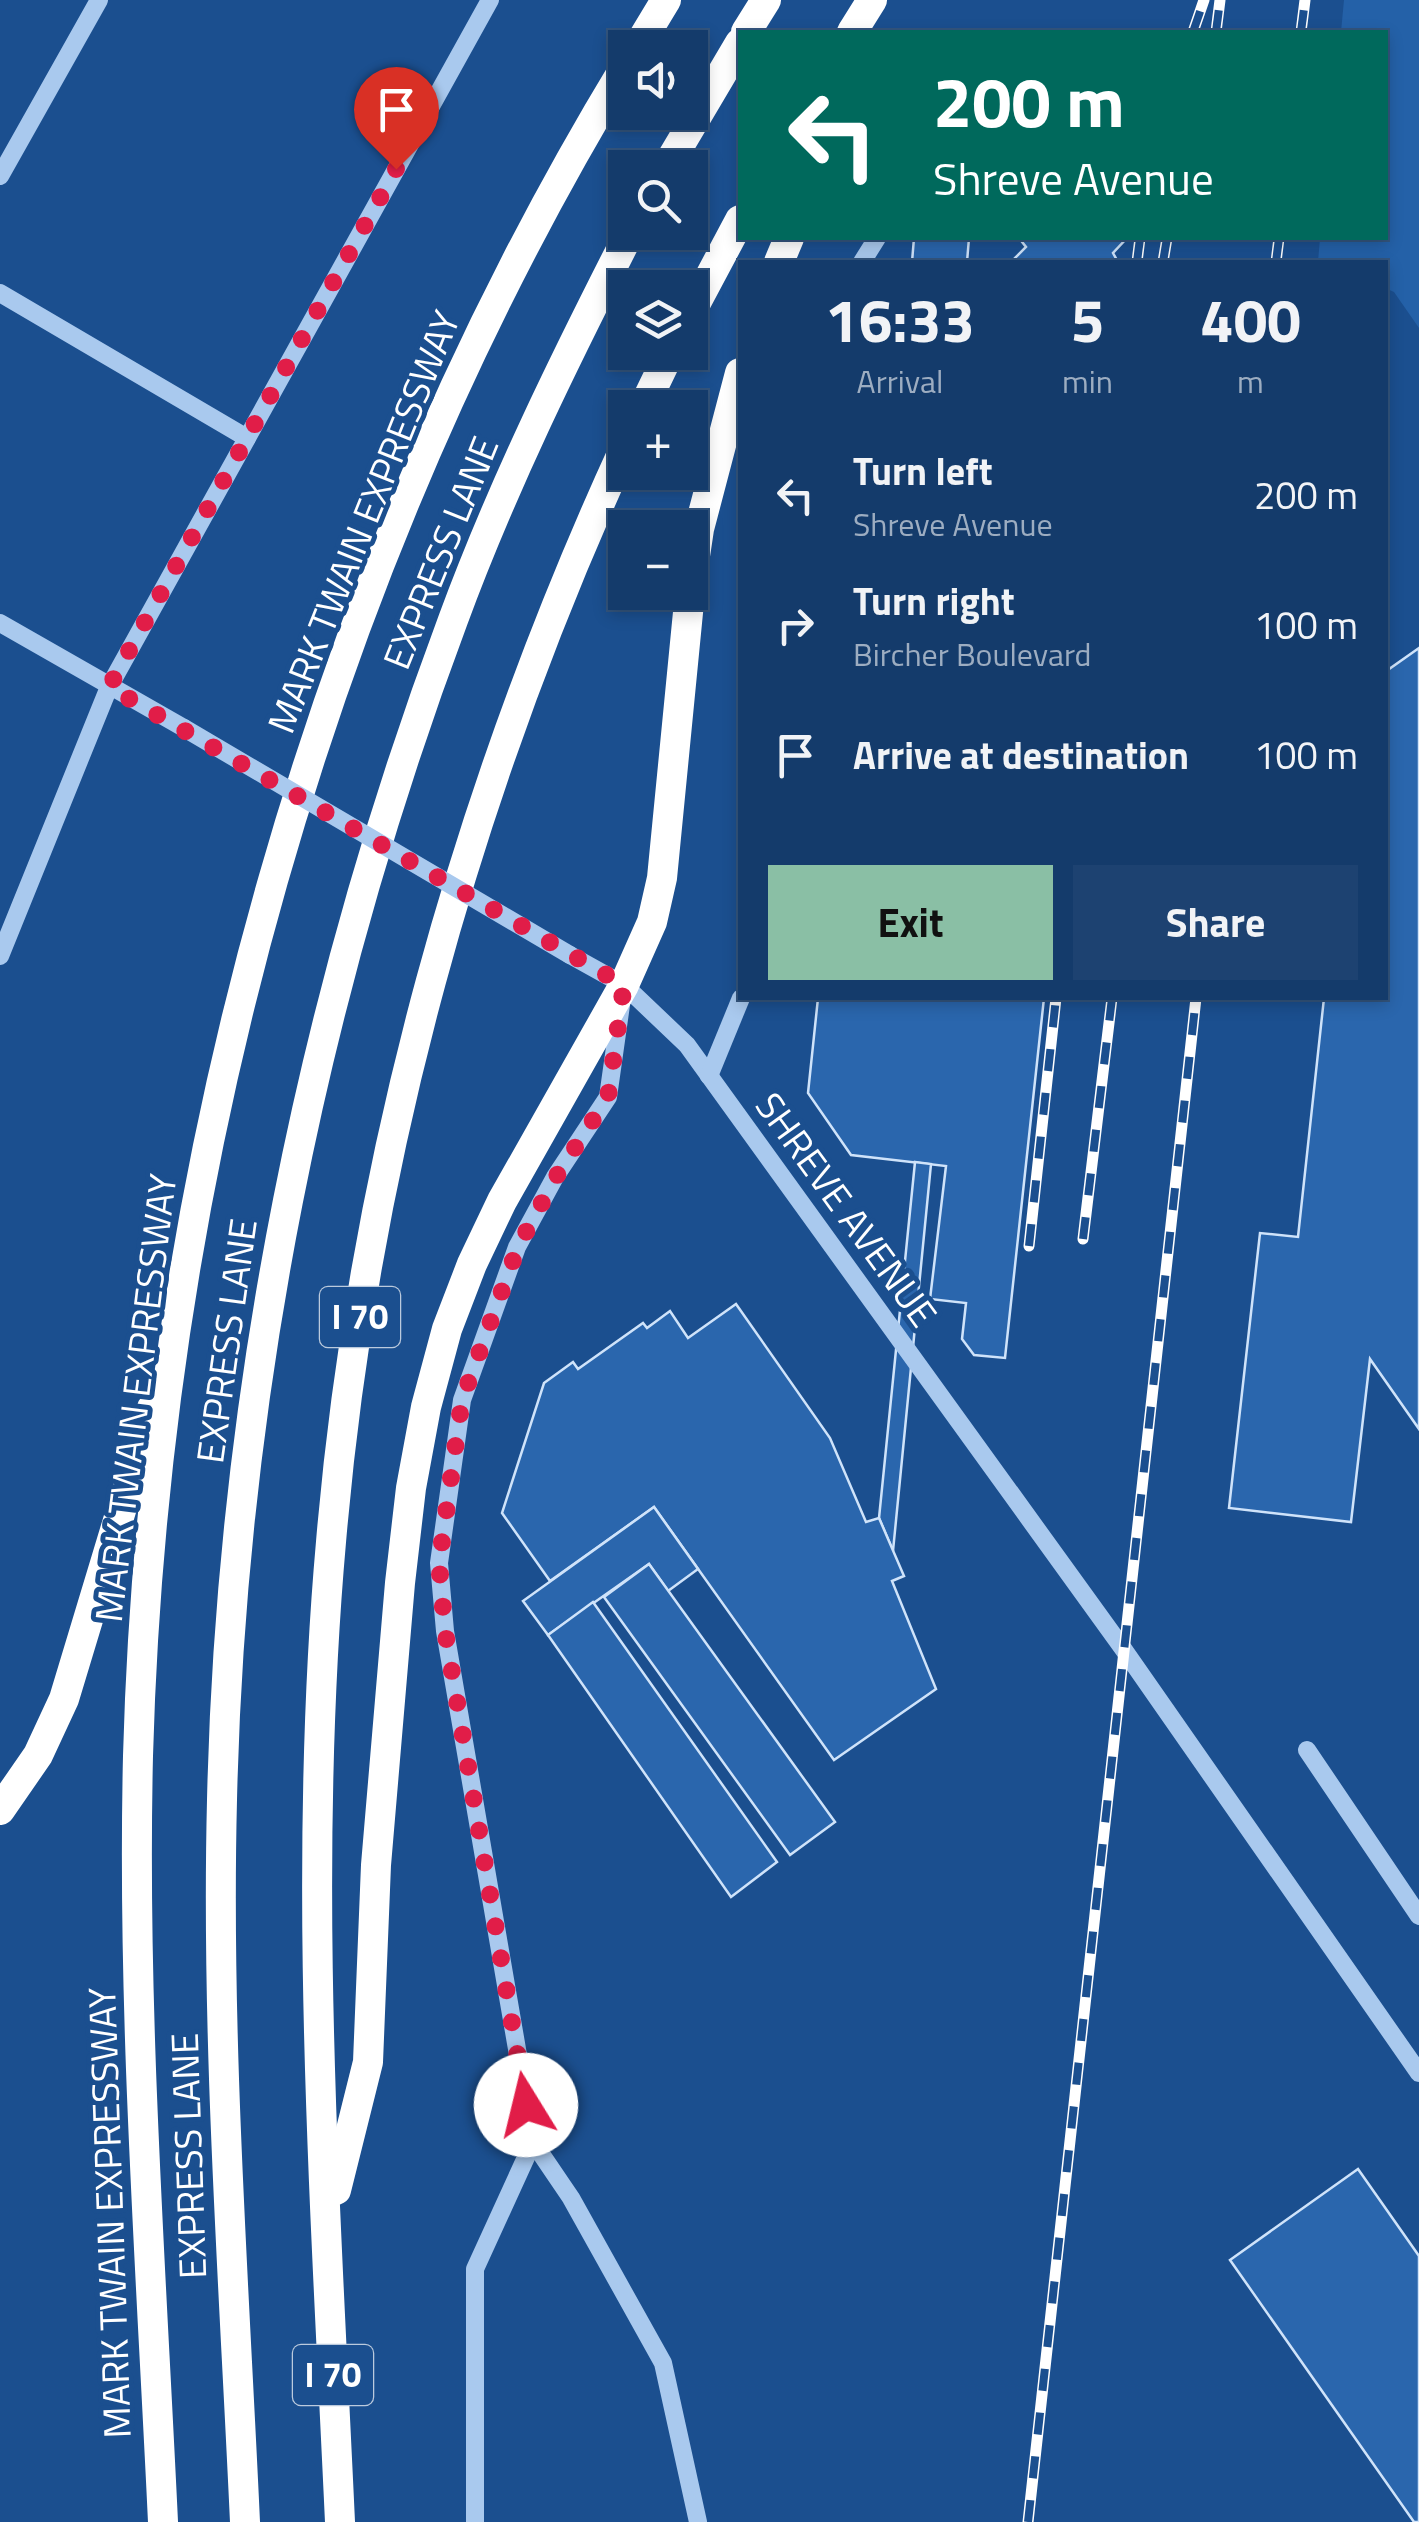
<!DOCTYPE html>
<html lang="en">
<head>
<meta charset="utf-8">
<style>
  body { margin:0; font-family:"Titillium Web",sans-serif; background:#1d4271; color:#f1f3f6; height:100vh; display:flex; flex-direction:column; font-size:38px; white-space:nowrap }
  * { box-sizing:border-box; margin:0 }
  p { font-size:32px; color:#9dadc1 }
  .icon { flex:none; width:55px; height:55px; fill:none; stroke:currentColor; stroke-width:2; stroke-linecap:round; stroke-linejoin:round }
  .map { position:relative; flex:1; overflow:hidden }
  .panel { position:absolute; left:738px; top:260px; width:650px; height:740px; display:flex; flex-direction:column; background:#143b6b; border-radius:0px; box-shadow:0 5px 15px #0003,0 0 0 2px #33557e }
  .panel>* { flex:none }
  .top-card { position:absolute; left:738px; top:30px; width:650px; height:210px; border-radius:0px; box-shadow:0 5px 15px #0003,0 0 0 2px #33557e; background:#00695c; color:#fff; overflow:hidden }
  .fabs { position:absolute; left:608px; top:30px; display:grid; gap:20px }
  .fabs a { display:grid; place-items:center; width:100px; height:100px; border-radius:0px; background:#143b6b; box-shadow:0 5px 15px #0003,0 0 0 2px #33557e; font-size:50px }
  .pin { position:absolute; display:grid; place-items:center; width:85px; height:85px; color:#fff; margin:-102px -42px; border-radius:50% 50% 50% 0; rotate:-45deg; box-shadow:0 0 10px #0007 }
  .pin .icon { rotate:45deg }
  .me { position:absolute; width:110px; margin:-55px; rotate:351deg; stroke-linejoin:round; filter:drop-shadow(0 0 8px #0008) }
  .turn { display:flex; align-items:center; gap:35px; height:210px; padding:0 30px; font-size:45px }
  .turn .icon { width:130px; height:130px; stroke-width:2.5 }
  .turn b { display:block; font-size:70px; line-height:85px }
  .eta { display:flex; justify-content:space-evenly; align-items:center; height:170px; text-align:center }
  .eta b { font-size:60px; font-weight:700; line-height:70px }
  .primary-button { display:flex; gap:20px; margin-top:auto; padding:20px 30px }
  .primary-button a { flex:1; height:115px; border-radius:0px; background:#8abfa5; color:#111; font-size:40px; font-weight:700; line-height:115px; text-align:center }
  .primary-button a+a { background:#1d4271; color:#f1f3f6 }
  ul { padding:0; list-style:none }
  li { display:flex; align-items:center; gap:30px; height:130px; padding:0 30px }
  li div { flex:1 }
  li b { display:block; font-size:38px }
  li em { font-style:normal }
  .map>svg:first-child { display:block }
  .green { fill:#2461a8 }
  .building { fill:#2a66ad; stroke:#cfe3fa; stroke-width:2.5 }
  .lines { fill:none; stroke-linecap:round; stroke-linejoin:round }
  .minor { stroke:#a9c9ee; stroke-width:18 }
  .highway { stroke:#fff; stroke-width:30 }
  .rail-casing { stroke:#fff; stroke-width:11 }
  .rail { stroke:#1b4f8f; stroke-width:8; stroke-dasharray:22; stroke-linecap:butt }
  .minor-bridge { stroke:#a9c9ee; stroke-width:18 }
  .route { stroke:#e11d48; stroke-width:18; stroke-dasharray:0 32.4 }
  .labels { text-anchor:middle; stroke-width:10; stroke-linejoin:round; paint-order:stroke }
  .shield { fill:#1b4f8f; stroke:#bbcadd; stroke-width:2.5 }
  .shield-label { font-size:35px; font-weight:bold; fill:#fff }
  .street-label { font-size:38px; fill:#fff; stroke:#1b4f8f }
</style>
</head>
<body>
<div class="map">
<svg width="1419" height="2522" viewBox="0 0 1419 2522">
  <rect width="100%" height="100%" fill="#1b4f8f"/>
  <path class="green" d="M1344,0h75v328l-25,-36 -9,-4v-26h-67l2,-24h65v-206h-44z"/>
  <g class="building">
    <path d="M914,238h55l-2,24h-55z"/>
    <path d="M1019,238h108l-14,15 5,9h-107l15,-15z"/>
    <path d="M1419,648v781l-49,-70 -19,163 -122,-14 31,-275 38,4 26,-239h61v-326z"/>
    <path d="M818,998h226l-39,360 -31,-3 -12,-16 4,-36 -36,-4 16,-133 -95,-11 -43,-62z"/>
    <path d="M915,1162l16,2 -38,387 -14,-33z"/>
    <path d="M736,1304l94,134 36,84 13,-4 25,58 -12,5 44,108 -102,71 -180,-253 -104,74 -48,-68 42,-130 29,-21 5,7 65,-46 4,5 23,-17 18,27z"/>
    <path d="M654,1507l44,62 -30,22 -19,-27 -101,71 -25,-34z"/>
    <path d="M649,1564l186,258 -45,33 -186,-258z"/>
    <path d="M593,1602l184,260 -46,35 -183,-262z"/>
    <path d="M1358,2169l61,87v266h-5l-184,-262z"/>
  </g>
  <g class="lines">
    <g class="minor">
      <path d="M0,176l99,-176"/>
      <path d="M862,262l15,-24"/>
      <path d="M0,293l247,145"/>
      <path d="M0,623l184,105"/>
      <path d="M570,955l54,30 63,60 437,605 295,423"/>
      <path d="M0,956l109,-269 381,-687"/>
      <path d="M621,1005l-13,92 -53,80 -38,70 -55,153 -23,163 6,68 88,511 38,56 92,165 35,159"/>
      <path d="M709,1076l32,-78"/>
      <path d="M1307,1750l112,166"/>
      <path d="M475,2522v-253l58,-127"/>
    </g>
    <g class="highway">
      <path d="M746,32l20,-32"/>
      <path d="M852,32l20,-32"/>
      <path d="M637,48l29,-48"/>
      <path d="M666,168l74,-125"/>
      <path d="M779,262l10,-24"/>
      <path d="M690,314l50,-94"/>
      <path d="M643,408l27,-56"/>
      <path d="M690,589l9,-60 41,-156"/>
      <path d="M0,1810l38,-55 26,-56 88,-291"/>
      <path d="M336,2190l32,-128 8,-197 24,-282 11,-95 15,-81 21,-78 25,-65 30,-63 122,-216 28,-63 10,-44 28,-286"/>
      <path d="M163,2522c-12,-255 -31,-511 -25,-766 16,-587 182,-1186 487,-1689"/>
      <path d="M245,2522c-11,-240 -29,-482 -23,-722 9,-401 90,-804 231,-1180 49,-133 112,-261 177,-388"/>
      <path d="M340,2522c-15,-325 -38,-655 -9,-980 32,-378 136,-751 294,-1095"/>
    </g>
    <g class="rail-casing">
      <g id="rail">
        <path d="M1193,32l11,-32"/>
        <path d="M1216,32l4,-32"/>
        <path d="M1301,32l4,-32"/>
        <path d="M1137,262l3,-24"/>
        <path d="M1163,262l4,-24"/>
        <path d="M1276,262l3,-24"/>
        <path d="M1083,1239l29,-241"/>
        <path d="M1029,1246l27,-248"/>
        <path d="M1028,2522l168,-1524"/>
      </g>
    </g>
    <use href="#rail" class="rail"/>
    <path class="minor-bridge" d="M184,728l386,227"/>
  </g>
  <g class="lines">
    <path class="route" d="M396,169l-287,518 515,298 -16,112 -52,80 -38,70 -56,153 -23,163 6,68 81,474"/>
  </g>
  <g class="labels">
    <g class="shield">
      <rect x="320" y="1287" width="80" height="60" rx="8"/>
      <rect x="293" y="2345" width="80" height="60" rx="8"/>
    </g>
    <g class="shield-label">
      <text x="360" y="1329">I 70</text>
      <text x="333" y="2387">I 70</text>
    </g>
    <g class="street-label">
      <text transform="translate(364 522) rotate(-68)" y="13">MARK TWAIN EXPRESSWAY</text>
      <text transform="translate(441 553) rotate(-68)" y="13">EXPRESS LANE</text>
      <text transform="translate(846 1210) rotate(54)" y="13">SHREVE AVENUE</text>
      <text transform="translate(227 1341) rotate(-82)" y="13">EXPRESS LANE</text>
      <text transform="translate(136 1398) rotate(-83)" y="13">MARK TWAIN EXPRESSWAY</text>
      <text transform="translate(189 2156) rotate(-92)" y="13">EXPRESS LANE</text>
      <text transform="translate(110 2213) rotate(-92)" y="13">MARK TWAIN EXPRESSWAY</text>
    </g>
  </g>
</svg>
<div class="fabs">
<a><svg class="icon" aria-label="sound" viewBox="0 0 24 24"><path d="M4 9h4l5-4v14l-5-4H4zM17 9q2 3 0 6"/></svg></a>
<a><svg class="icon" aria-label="search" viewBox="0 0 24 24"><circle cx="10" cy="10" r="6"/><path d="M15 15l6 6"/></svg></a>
<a><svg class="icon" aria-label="layers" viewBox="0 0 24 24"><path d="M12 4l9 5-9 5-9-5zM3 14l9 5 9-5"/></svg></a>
<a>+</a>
<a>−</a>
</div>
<div class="pin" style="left:396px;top:169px;background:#d93025"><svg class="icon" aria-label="arrive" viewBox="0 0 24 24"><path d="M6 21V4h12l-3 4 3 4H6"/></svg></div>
<svg class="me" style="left:526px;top:2105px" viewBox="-20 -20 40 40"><circle r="19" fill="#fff"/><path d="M0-13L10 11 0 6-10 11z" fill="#e11d48"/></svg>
<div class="top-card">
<div class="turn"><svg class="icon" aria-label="left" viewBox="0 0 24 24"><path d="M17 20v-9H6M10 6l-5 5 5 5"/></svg><div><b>200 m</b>Shreve Avenue</div></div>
</div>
<section class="panel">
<div class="eta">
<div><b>16:33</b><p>Arrival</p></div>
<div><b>5</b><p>min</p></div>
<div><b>400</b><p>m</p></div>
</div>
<ul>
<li><svg class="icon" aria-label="left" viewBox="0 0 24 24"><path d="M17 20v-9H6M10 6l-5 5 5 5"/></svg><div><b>Turn left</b><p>Shreve Avenue</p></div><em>200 m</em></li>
<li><svg class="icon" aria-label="right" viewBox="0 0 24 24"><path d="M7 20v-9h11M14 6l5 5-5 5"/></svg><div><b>Turn right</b><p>Bircher Boulevard</p></div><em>100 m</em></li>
<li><svg class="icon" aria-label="arrive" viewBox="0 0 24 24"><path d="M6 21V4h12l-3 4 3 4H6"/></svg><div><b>Arrive at destination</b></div><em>100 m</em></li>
</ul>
<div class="primary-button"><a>Exit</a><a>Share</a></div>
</section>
</div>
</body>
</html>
